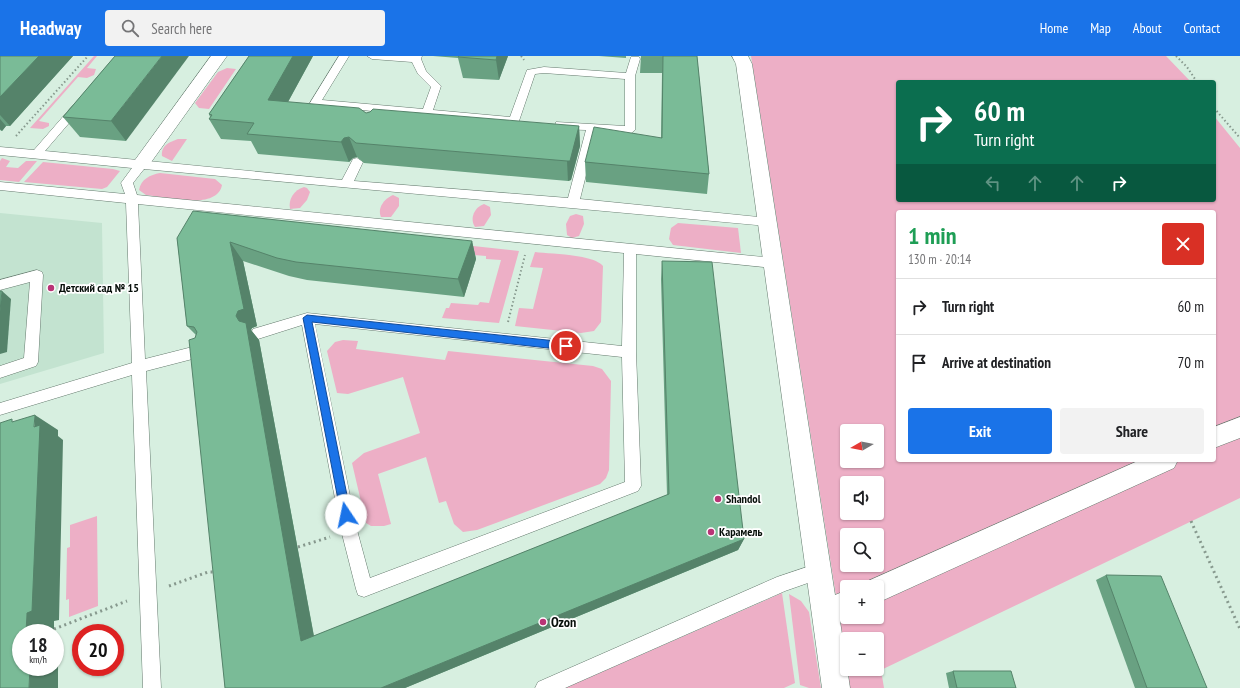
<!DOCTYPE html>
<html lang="en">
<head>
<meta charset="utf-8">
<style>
  body { margin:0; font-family:"PT Sans Narrow",sans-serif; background:#f2f2f2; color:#202124; height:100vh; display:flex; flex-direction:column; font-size:15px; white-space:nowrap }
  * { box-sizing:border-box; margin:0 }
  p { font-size:13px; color:#757577 }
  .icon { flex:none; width:22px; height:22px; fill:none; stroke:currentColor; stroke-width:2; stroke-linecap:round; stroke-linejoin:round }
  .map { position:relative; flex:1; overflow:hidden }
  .sheet { position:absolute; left:896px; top:154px; width:320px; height:252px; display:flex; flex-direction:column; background:#fff; border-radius:4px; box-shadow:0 1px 3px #0004 }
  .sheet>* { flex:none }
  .banner { position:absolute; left:896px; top:24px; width:320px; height:122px; border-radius:4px; box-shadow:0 1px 3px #0004; background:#0b6e4f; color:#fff; overflow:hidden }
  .needle { width:26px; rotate:261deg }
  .buttons { position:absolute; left:840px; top:368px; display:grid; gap:8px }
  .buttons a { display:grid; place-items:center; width:44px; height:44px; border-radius:4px; background:#fff; box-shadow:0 1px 3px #0004; font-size:20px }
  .speed { position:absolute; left:12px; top:568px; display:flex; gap:8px; font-size:20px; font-weight:700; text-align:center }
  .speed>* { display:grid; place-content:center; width:52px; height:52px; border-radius:50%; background:#fff; box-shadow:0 1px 3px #0004; line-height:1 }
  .speed small { font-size:10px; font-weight:400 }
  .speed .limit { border:6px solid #d22; background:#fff; color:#111 }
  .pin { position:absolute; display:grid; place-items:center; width:34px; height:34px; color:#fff; margin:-17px; border:2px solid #fff; border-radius:50%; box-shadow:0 1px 4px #0007 }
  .me { position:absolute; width:44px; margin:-22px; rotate:349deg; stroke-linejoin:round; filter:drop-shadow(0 0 3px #0008) }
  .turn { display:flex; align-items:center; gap:14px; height:84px; padding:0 12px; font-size:18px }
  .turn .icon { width:52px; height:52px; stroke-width:2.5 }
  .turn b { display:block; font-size:28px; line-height:34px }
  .lanes { display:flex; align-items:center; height:38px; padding:0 12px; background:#0003; justify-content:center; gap:20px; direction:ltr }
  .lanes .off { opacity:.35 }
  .round { display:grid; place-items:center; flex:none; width:42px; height:42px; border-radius:4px; background:#f2f2f2 }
  .summary { display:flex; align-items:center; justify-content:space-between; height:68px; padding:0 12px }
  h1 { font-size:24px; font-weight:700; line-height:30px; color:#1e9e55 }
  .action { display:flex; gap:8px; margin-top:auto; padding:8px 12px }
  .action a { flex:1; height:46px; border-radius:4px; background:#1a73e8; color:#fff; font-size:16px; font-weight:700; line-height:46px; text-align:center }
  .action a+a { background:#f2f2f2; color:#202124 }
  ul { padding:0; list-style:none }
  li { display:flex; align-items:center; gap:12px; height:56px; padding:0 12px; border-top:1px solid #e0e0e0 }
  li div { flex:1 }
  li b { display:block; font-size:15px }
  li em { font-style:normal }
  header { display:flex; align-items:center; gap:24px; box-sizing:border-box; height:56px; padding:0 20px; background:#1a73e8; color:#fff }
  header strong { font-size:19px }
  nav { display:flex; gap:22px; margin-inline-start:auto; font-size:14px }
  .search { width:280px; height:36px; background:#f2f2f2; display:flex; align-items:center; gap:10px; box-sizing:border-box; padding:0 14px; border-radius:4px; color:#757577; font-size:15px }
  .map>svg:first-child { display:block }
  .built { fill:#c3e3d0 }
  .green { fill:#edafc6; fill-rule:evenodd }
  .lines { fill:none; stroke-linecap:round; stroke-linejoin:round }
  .lane-casing { stroke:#657a6e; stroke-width:1 }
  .street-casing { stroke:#657a6e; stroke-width:1 }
  .path-far1 { stroke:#86988d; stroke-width:2; stroke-dasharray:1.5 2.5; stroke-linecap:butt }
  .path { stroke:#86988d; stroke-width:3; stroke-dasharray:2 3.5; stroke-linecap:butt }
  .lane { fill:#fff; fill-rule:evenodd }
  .street { fill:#fff; fill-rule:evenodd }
  .wall { fill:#69a182 }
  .shaded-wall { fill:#55836a }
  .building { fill:#7abb97; stroke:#55836a }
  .route { fill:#1a73e8; stroke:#114b97 }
  .poi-dot { fill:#b93476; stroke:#fff; stroke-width:1.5 }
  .labels { text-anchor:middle; stroke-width:3.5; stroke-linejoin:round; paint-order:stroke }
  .poi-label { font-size:12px; font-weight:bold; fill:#070f0a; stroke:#fff; text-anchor:start }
  .near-poi-label { font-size:14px; font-weight:bold; fill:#070f0a; stroke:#fff; text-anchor:start }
</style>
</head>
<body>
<header>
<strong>Headway</strong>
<div class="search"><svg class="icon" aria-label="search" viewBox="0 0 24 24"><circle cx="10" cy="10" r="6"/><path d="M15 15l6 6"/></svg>Search here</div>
<nav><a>Home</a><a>Map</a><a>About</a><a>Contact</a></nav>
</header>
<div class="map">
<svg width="1240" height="632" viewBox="0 0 1240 632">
  <rect width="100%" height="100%" fill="#d7efe0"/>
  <path class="built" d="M0,157l102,10 2,130 -104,31z"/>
  <g class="green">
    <path d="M94,0h3l-10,12 9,1 -2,6 -7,3 -9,-1 -39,44 10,2v3l-6,3 -13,-1z"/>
    <path d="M751,0h415l25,26h-293v118h316v-84l26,32v350l-359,172 3,18h-34l-3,-19h30v-30h-30v27zM898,156h316v248h-316zM847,375h30v30h-30zM847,427h30v30h-30zM847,479h30v30h-30zM847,531h30v30h-30z"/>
    <path d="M227,12l9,1 -27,40 -10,-1 -4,-5 23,-31z"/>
    <path d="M178,83h9l-15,22 -10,-5c-1,-11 8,-14 16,-17z"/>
    <path d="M2,102l8,3 -4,6 12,1 8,-7h11l-18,21 -19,-2v-19z"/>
    <path d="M43,106l70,7 7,2 -13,16 -5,2 -78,-7z"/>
    <path d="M160,117l55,6 7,6c-5,26 -57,12 -76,10l-7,-5c2,-11 11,-15 21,-17z"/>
    <path d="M304,131l3,1 3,4 -3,8 -7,8 -10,1c-2,-10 4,-19 14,-22z"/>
    <path d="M393,139l6,3v8l-8,11h-10c-4,-9 3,-18 12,-22z"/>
    <path d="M484,148l6,3 1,8 -7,11 -9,1c-6,-9 0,-20 9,-23z"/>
    <path d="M576,158l7,2 1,8 -5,12 -7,2 -5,-3 -1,-11 4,-8z"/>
    <path d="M678,167l60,5 3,25 -68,-8 -4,-6 2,-11z"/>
    <path d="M372,179l147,16 -20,72 -57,-5 4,-10h3l2,-5 27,2 2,-3 9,1 12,-43 -15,-1v-3l-12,-1 -1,2 -40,-4z"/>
    <path d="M535,196c16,2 58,2 68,14l-2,56 -7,9 -13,2 -66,-7 4,-18 14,1 10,-41 -13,-1z"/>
    <path d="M343,284l15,1 -2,8 89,11 3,-9 145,15 9,3 9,12 -2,89 -3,8 -6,6 -123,46 -14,2 -9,-8 -8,-23 -7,2 -13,-46 -48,17 13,50 -7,2h-13l-5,-3 -14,-60 12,-10 56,-20 -17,-56 -55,17 -11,-1 -10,-42 8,-9z"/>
    <path d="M97,460l1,90 -29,11v-18l-3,1 1,-52 3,-1v-22z"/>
    <path d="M782,537l13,90 -11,5h-219z"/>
    <path d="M789,538l12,7 8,11 12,76h-12l-9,-3z"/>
  </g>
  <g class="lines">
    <g class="lane-casing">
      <g id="lane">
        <path d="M339,0h10l-27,44 101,9 8,-22 -13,-13 -6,-12 -40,-3 -5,-3h55l-1,3 5,12 15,15 -8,24 77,7 17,-47 17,-3 82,6 5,-16h8l1,2 -5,17v54l-5,4 -33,-3 -17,68 188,19 4,1 2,3 -2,3 -4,1 -624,-57 -11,14 4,12 636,63 4,2 2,3 -2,3 -4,2 -137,-14v98l5,134 -3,5 -274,106 -6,-2 -2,-6 -15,-59 -39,-205 -44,14 -5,-2 -2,-4 2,-4 54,-16 315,33 2,-93 -486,-49 7,155 59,-15 5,2 2,4 -2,4 -5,2 -58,15 15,317h-18l-11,-313 -132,40v-12l132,-40 -6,-160 -126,-13v-8l125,12 -4,-11 11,-15 -132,-13v-8l34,3 40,-46 4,-1 5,3 -1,2 -37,43 297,29 11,-21 4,-1 6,4 -9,19 214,17 18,-68 -26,-1 -4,-1 -1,-3 1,-3 69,4v-47l-81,-6 -9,1 -16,47 -5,4 -203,-20 -1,-2zM315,268l307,33 3,125 -255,96 -13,-48z"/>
        <path d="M37,214l5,2 1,3 -5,87 -2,4 -36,12v-12l24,-8 6,-76 -30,8v-10z"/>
        <path d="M819,507l6,2 2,6 -2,6 -40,14 -220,97h-30l3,-6 239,-105z"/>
      </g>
    </g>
    <g class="street-casing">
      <g id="street">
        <path d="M211,0h16l-80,112 -6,2 -6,-2 -3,-4 3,-4z"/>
        <path d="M732,0h16l4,8 83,531 12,-5v27l-7,4 10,67h-28l-86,-624z"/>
        <path d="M1240,361v21l-26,10v-21z"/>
        <path d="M1140,404h38l-4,8 -297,135v-16h-12l3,-6z"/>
      </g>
    </g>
    <g class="path-far1">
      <path d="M521,0l3,4"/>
      <path d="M1176,0l11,11 10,15"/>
      <path d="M1214,52l26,30"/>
      <path d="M16,80l72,-80"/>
      <path d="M508,266l17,-67"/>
    </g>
    <g class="path">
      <path d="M1191,465l49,108"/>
      <path d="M298,491l32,-10"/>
      <path d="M169,530l39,-14h7"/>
      <path d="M54,573l73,-28"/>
    </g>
    <use href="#lane" class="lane"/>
    <use href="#street" class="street"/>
  </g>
  <g class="wall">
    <path d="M0,0h73l-63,70h-4l-4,5 -2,-1z"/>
    <path d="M115,0l11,85 -46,-4 -17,-20z"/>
    <path d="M249,0h64l-25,46 78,11 213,13 1,20 -9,34 -3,1 -204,-18 -7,-6 -4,1 -4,4 -91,-8 -7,-13 -30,-2 -12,-20 1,-2 -1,-3z"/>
    <path d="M433,0h75l-9,24 -36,-2 -5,-20z"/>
    <path d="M599,0h27v2z"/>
    <path d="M641,0h56l12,118 -2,20 -121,-12 -1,-20 76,-24 1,-65h-22z"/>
    <path d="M177,182l295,3 4,18 -12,38 -157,-17 -18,-4 -46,-15 14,65 -5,2 -1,2 8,10 55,296 353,-141 -6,-216 1,-18 82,278 -6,11 -333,138h-180l-30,-350 1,-3 -9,-9z"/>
    <path d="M1106,519l101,113h-72l-39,-108z"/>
    <path d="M953,615l63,17h-67l-3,-15z"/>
  </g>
  <g class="shaded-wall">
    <path d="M39,0h34l-63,70 -10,-11v-18z"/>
    <path d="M162,0h27l-63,85 -15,-20z"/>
    <path d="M293,0h20l-35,64 -10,-20z"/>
    <path d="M497,0h11l-9,24 -3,-20z"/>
    <path d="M0,63l6,7 -4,5 -2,-2z"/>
    <path d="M579,70l1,20 -9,34 -3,1 -1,-20z"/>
    <path d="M349,81l8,20 -4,1 -4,4 -8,-20 3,-4z"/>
    <path d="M472,185l4,18 -12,38 -6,-18z"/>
    <path d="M230,186l13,19 14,65 -5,2 -1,2 8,10 57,308 -15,-7 -62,-320 -3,-5z"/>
    <path d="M2,235l9,8 -4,53 -7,2v-43z"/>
    <path d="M35,359l23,15v6l5,4 -4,180 -5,1v12h-28z"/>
    <path d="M744,483l-6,11 -333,138h-24z"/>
    <path d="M55,603l3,1v28h-29l1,-21h25z"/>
  </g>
  <g class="building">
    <path d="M0,0h39l-39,41z"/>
    <path d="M115,0h47l-51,65 -48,-4z"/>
    <path d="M249,0h44l-25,44 91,8 7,5 4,-1 3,-3 206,17 -9,35h-3l-211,-18 -7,-6 -5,1 -3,4 -94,-8 7,-11 -45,-4 3,-4 -3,-1z"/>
    <path d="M459,0h38l-1,4 -38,-3z"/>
    <path d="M663,0h34l12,118 -124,-12 9,-35 68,11z"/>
    <path d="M193,155l279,30 -14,38 -162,-17 -19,-4 -47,-16 14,67 -6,2 -2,5 3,5 7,2 55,318 368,-147 -7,-233 50,1 32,277 -363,149h-156l-36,-348 6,-2 2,-6 -3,-5 -7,-1 -10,-88z"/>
    <path d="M0,235h2l-2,20z"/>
    <path d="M35,359l-1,12 6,-2 -8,186 -5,2 -1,20h-5v34h9l-1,21h-29v-265l12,-4v3z"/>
    <path d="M1106,519l55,1 46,112h-60z"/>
    <path d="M953,615h58l5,17h-59z"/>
  </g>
  <path class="route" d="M307,259l259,27 5,4 -5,4 -254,-28 39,193 -1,4 -4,1 -3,-1 -2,-4 -38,-197z"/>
  <g class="poi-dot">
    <circle cx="51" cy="232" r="4"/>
    <circle cx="718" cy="443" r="4"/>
    <circle cx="711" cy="476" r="4"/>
    <circle cx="543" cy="566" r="4"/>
  </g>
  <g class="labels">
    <g class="poi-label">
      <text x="59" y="236">Детский сад № 15</text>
      <text x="726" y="447">Shandol</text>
      <text x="719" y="480">Карамель</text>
    </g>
    <g class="near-poi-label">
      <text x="551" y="571">Ozon</text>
    </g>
  </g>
</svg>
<div class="buttons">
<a><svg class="needle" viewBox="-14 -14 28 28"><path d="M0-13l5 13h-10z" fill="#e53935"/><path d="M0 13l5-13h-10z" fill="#757577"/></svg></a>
<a><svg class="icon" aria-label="sound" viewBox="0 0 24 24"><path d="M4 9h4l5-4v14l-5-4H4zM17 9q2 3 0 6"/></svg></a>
<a><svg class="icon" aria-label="search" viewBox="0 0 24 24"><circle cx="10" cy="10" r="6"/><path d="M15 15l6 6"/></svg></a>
<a>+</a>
<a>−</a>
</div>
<div class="speed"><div>18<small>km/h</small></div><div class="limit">20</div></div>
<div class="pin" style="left:566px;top:290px;background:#d93025"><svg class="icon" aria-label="arrive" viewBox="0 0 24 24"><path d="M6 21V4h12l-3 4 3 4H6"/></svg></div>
<svg class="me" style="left:346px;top:459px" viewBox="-20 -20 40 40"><circle r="19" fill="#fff"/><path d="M0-13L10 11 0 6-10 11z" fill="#1a73e8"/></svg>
<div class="banner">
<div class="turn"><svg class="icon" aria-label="right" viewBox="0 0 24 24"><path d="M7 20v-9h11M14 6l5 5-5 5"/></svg><div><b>60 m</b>Turn right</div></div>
<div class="lanes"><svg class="icon off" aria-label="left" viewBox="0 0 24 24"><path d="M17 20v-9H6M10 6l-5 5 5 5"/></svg><svg class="icon off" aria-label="ahead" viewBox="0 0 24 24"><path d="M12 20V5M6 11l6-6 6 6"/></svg><svg class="icon off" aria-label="ahead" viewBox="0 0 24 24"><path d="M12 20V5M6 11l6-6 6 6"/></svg><svg class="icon" aria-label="right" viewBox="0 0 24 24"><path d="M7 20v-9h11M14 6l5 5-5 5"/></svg></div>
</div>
<section class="sheet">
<div class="summary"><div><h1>1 min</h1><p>130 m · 20:14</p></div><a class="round" style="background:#d93025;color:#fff"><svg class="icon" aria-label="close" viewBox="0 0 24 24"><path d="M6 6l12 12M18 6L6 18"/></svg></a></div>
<ul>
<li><svg class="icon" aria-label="right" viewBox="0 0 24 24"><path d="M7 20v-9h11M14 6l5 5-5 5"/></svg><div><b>Turn right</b></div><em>60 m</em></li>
<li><svg class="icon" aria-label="arrive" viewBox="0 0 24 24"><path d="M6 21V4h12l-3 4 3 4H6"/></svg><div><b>Arrive at destination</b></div><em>70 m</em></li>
</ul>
<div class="action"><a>Exit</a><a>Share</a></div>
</section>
</div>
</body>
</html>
